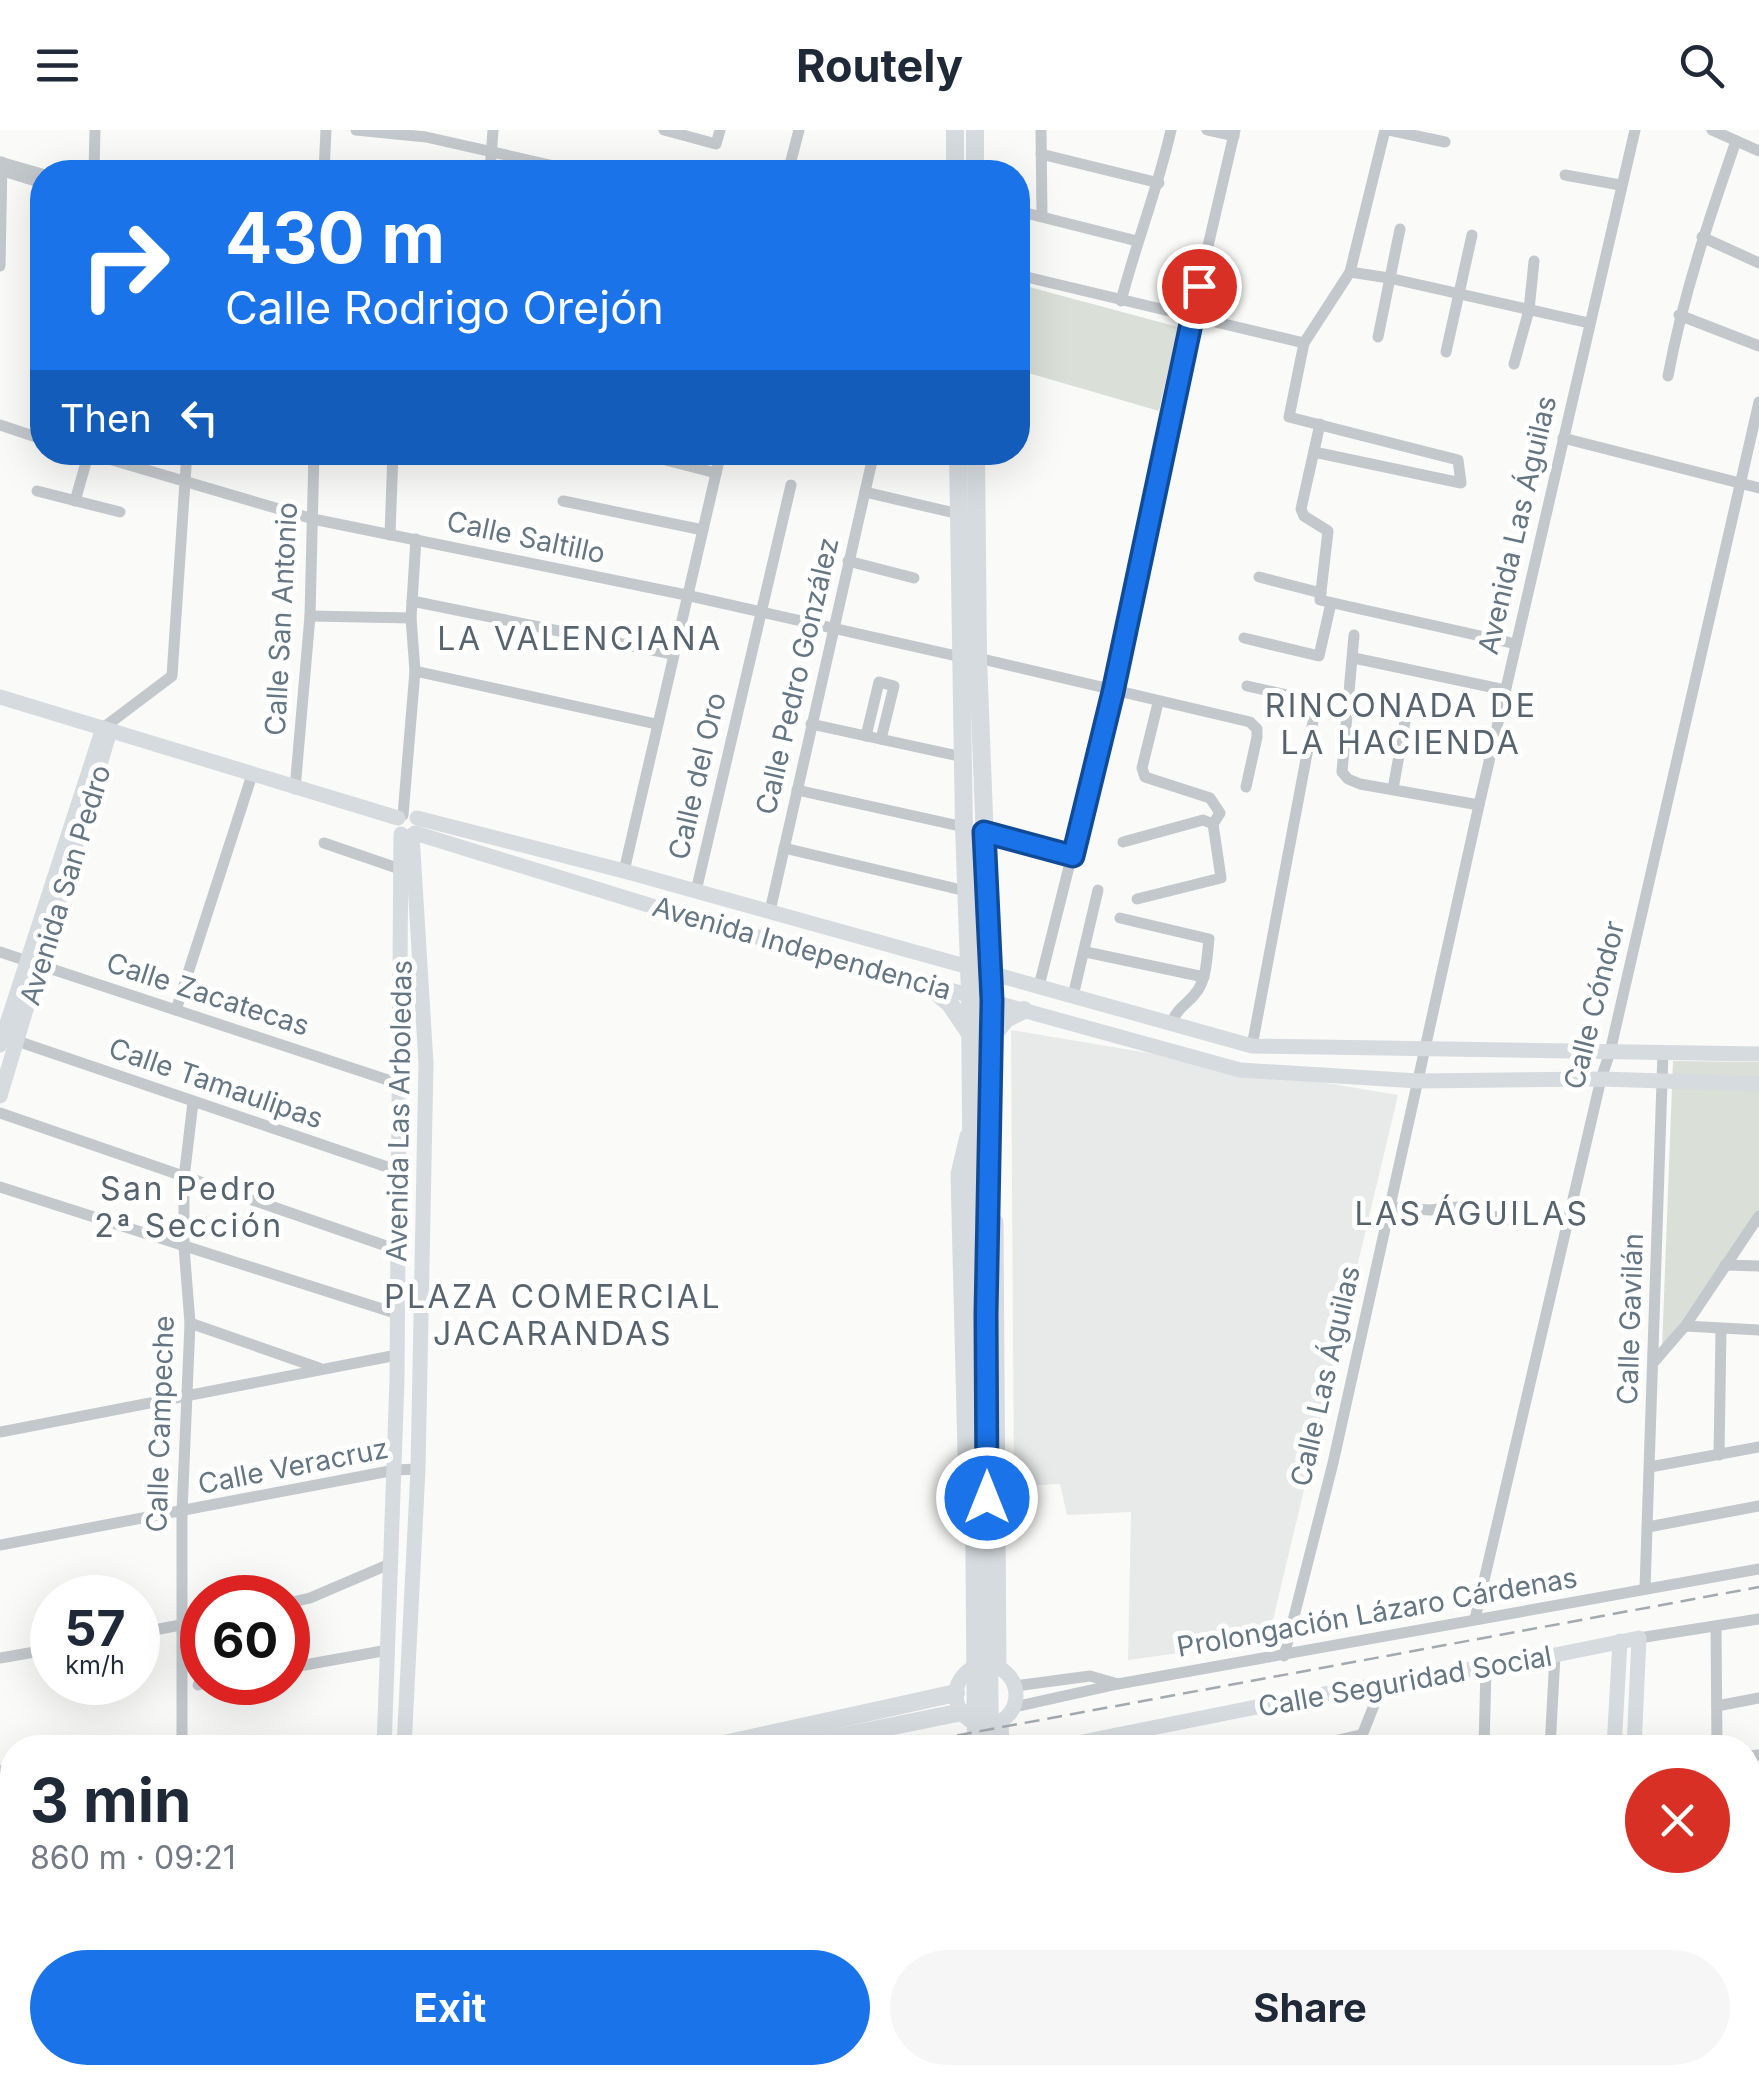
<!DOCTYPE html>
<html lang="en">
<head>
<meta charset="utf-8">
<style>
  body { margin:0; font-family:Inter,sans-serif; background:#f6f6f7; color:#1f2937; height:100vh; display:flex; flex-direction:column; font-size:38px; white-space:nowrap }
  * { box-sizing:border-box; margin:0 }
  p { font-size:32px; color:#747a83 }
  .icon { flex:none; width:55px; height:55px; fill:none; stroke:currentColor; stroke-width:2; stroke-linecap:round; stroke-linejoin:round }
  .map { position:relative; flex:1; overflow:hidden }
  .details { position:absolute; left:0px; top:1605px; width:1760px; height:350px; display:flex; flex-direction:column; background:#fff; border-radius:40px 40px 0 0; box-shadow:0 10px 40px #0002 }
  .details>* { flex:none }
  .guide { position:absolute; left:30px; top:30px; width:1000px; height:305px; border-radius:40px; box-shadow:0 10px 40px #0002; background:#1a73e8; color:#fff; overflow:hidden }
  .speed { position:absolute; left:30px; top:1445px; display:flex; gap:20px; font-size:50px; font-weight:700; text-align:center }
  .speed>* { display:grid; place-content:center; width:130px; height:130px; border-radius:50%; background:#fff; box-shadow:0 10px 40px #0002; line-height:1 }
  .speed small { font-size:25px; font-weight:400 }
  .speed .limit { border:15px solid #d22; background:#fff; color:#111 }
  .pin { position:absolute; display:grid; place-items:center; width:85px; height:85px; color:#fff; margin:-42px; border:5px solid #fff; border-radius:50%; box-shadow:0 2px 10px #0007 }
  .me { position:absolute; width:110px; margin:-55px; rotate:0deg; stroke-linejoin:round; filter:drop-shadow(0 0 8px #0008) }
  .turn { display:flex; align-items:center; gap:35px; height:210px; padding:0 30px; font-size:45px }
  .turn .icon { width:130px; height:130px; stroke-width:2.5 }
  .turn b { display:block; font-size:70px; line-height:85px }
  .then { display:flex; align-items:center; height:95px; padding:0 30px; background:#0003; gap:20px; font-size:38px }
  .round { display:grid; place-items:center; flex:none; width:105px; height:105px; border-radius:52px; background:#f6f6f7 }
  .headline { display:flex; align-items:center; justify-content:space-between; height:170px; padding:0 30px }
  h1 { font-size:60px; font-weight:700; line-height:75px }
  .primary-button { display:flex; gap:20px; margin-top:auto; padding:20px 30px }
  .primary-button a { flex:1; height:115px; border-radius:60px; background:#1a73e8; color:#fff; font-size:40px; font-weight:700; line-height:115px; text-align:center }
  .primary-button a+a { background:#f6f6f7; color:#1f2937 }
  header { display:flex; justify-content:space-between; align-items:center; height:130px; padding:0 30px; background:#fff; font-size:45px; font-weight:700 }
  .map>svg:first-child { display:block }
  .built { fill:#e8e9e9 }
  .green { fill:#dadfd7 }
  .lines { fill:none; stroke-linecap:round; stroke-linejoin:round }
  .street { stroke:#c3c8cc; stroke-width:11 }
  .secondary { stroke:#d6dbdf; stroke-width:15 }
  .primary { stroke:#d6dbdf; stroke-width:18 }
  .rail { stroke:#a2aab0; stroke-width:2.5; stroke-dasharray:15 8; stroke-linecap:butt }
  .route-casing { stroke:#114b97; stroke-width:25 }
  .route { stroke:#1a73e8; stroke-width:18 }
  .labels { text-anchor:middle; stroke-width:10; stroke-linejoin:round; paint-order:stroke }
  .street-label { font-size:28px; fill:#657683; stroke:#fff }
  .quarter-label { font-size:32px; letter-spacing:2.5px; fill:#57646e; stroke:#fff }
</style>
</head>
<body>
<header><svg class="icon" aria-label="menu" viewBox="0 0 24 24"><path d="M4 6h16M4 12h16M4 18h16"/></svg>Routely<svg class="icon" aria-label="search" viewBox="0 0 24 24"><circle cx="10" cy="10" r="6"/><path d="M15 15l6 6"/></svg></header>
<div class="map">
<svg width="1759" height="1955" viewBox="0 0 1759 1955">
  <rect width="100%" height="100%" fill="#fafaf8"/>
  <path class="built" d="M1011,900l387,65 -130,546 -140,19 3,-148 -64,3 -7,-31 -46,2z"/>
  <g class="green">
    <path d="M1018,154l160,43 -19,84 -141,-41z"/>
    <path d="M1673,931l86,1v147l-97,140z"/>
  </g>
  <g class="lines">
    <g class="street">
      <path d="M356,0l70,7 155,35"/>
      <path d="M664,0l52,14 4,-14"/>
      <path d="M1041,0l1,86"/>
      <path d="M1207,0l27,6"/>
      <path d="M1389,0l56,12"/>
      <path d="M1712,0l47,21"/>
      <path d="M1041,24l118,29"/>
      <path d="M0,32l42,12"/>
      <path d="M0,40l42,13"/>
      <path d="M94,42l1,-42"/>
      <path d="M324,42l2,-42"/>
      <path d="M490,42l3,-42"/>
      <path d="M788,42l11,-42"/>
      <path d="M1565,45l55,10"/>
      <path d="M1018,81l119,30"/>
      <path d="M1702,107l57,26"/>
      <path d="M0,136l2,-104"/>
      <path d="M1350,142l39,6 200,45"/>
      <path d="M1018,145l286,68"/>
      <path d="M1121,171c15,-58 37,-113 50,-171"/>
      <path d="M1679,185l80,31"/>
      <path d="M1378,207l22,-108"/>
      <path d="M1446,222l26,-117"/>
      <path d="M1514,234l15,-54 5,-49"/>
      <path d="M1668,246c15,-81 41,-157 68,-235"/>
      <path d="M1320,294l-19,85 3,7 24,15 -8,69 196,44"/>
      <path d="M0,295l42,14"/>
      <path d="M1563,308l196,50"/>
      <path d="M85,322l228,67 373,76 275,62"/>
      <path d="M635,322l81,21"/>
      <path d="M1314,322l147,31 -3,-23 -169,-43 15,-74 46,-71 35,-142"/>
      <path d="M37,361l83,21"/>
      <path d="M865,362l94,22"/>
      <path d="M75,371l14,-49"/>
      <path d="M563,371l140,29"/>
      <path d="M390,405l3,-83"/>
      <path d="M848,431l66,17"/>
      <path d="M1259,447l62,16"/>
      <path d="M412,471l260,53"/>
      <path d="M310,486l101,2"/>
      <path d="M1354,505l-12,137 6,7 12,5 119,21"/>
      <path d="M1244,508l75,18 12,-53"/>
      <path d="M978,528l272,64 7,7v8l-11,50"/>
      <path d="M1354,528l151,32"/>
      <path d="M415,541l241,53"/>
      <path d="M1247,556l62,14 6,11 -63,335"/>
      <path d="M1158,573l-16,65 3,9 65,21 10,15 -7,11"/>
      <path d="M811,594l152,33"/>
      <path d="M103,598l69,-52 15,-224"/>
      <path d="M866,606l13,-54 15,4 -13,53"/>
      <path d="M295,659l15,-173 4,-164"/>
      <path d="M1393,659l13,-73"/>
      <path d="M797,660l167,37"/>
      <path d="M403,685l12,-144 -4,-53 5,-79"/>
      <path d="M983,702l90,24"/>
      <path d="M1123,712l80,-22 10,4 8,54 -84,21"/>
      <path d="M324,713l76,26"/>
      <path d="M784,718l182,43"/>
      <path d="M624,741l97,-419"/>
      <path d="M696,761l95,-406"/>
      <path d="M770,781l104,-459"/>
      <path d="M1120,788l89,21c-2,16 -2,37 -11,51 -10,15 -18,14 -27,33"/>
      <path d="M0,822l400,132"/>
      <path d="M1086,822l118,25"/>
      <path d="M1039,856l74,-294 78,-373 44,-189"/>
      <path d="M1073,866l25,-106"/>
      <path d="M176,880l76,-235"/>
      <path d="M17,911l382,130"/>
      <path d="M0,983l398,137"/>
      <path d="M0,1057l398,127"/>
      <path d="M1388,1077l42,3 27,-3 56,14"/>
      <path d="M1725,1135l34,1"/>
      <path d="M190,1193l129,45"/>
      <path d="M1685,1196l74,4"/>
      <path d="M1654,1232l31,-36 74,-110"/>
      <path d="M0,1302l397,-77"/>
      <path d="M1719,1325l2,-125"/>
      <path d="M1650,1337l109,-20"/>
      <path d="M1648,1397l111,-21"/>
      <path d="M0,1415l395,-75 23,-1"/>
      <path d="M1645,1458l18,-536"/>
      <path d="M288,1473l22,-5 82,-35"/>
      <path d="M1475,1489l126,-540 9,-27 149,-650"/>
      <path d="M1716,1497l1,121"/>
      <path d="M138,1503l64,-12"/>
      <path d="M1639,1508l120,-19"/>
      <path d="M1284,1526l49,-193 146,-658 156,-675"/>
      <path d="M0,1528l52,-9"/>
      <path d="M288,1538l100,-18"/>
      <path d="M198,1555l12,-3"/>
      <path d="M1015,1556l75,-10 28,8"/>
      <path d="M1717,1576l42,-8"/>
      <path d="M1014,1577l104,-23 641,-115"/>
      <path d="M140,1618l42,-8"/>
      <path d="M182,1618v-236l8,-189 -6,-76v-69l9,-76"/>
      <path d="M1143,1618l8,-20"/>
      <path d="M1303,1618l57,-13"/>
      <path d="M1357,1618l25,-63"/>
      <path d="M1484,1618l2,-81"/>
      <path d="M1550,1618l5,-93"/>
      <path d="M1748,1626l11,-1"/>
      <path d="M0,1641l12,-2"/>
      <path d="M1748,1703l11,1"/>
      <path d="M0,1883l12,-9"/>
      <path d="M0,1906l12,-9"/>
      <path d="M870,1942l42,13"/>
      <path d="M1100,1942l42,13"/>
      <path d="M1312,1942l46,13"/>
      <path d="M1663,1942l36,2 60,10"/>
      <path d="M661,1955l3,-13"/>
      <path d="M1265,1955l4,-13"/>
      <path d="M1469,1955l1,-13"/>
      <path d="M1533,1955l1,-13"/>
    </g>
    <g class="secondary">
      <path d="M0,567l398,121"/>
      <path d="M417,688l207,53 628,175 507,8"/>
      <path d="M415,703l295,91 530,146 178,11 183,-2 158,5"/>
      <path d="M0,915l103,-317"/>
      <path d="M0,966l110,-365"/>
      <path d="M996,1092l3,446"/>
      <path d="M966,1362l-8,-318 9,-38"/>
      <circle cx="986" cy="1565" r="30"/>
      <path d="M1001,1591l1,27"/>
      <path d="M384,1618l13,-369 4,-545"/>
      <path d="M404,1618l14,-279 8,-406 -14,-228"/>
      <path d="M1052,1618l249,-50 254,-43 84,-17 -5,110"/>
      <path d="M1614,1618l6,-107"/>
      <path d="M458,1942l4,13"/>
      <path d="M481,1942l4,13"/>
      <path d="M1008,1942v13"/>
      <path d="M57,1955l17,-13"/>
      <path d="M102,1955l17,-13"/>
      <path d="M972,1955v-13"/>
      <path d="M1598,1955v-13"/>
      <path d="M1623,1955v-13"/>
    </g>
    <g class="primary">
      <path d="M955,0v42"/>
      <path d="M975,0v42"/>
      <path d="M958,322l6,375 6,167 6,754"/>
      <path d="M976,322l2,206 13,342 -5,351 4,397"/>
      <path d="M923,851l27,23 19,28"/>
      <path d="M989,910l17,-21 18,-9"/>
      <path d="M706,1618l250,-55"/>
      <path d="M785,1618l177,-36"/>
      <path d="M0,1770l12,-2"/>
      <path d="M0,1787l12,-2"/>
      <path d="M981,1942l1,13"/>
      <path d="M999,1942v13"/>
    </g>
    <g class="rail">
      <path d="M889,1618l870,-161"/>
      <path d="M81,1955l17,-13"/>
    </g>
  </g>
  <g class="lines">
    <g class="route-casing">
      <path id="route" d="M987,1368l-1,-184 6,-314 -8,-168 89,24 40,-164 86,-406"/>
    </g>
    <use href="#route" class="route"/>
  </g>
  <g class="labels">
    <g class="street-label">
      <text transform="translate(1517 395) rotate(-77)" y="10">Avenida Las Águilas</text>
      <text transform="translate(526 407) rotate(12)" y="10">Calle Saltillo</text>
      <text transform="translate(281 489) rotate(-87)" y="10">Calle San Antonio</text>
      <text transform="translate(797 546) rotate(-77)" y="10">Calle Pedro González</text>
      <text transform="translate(697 646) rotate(-77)" y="10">Calle del Oro</text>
      <text transform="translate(65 755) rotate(-73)" y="10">Avenida San Pedro</text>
      <text transform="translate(802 818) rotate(16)" y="10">Avenida Independencia</text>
      <text transform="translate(208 864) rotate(18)" y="10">Calle Zacatecas</text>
      <text transform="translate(1594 875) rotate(-76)" y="10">Calle Cóndor</text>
      <text transform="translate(216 953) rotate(19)" y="10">Calle Tamaulipas</text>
      <text transform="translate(399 981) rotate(-89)" y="10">Avenida Las Arboledas</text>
      <text transform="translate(1630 1189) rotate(-88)" y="10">Calle Gavilán</text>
      <text transform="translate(1325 1246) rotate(-77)" y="10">Calle Las Águilas</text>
      <text transform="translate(160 1294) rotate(-88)" y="10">Calle Campeche</text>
      <text transform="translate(293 1336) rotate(-11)" y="10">Calle Veracruz</text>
      <text transform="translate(1377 1482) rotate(-10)" y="10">Prolongación Lázaro Cárdenas</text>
      <text transform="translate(1405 1551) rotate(-10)" y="10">Calle Seguridad Social</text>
    </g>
    <g class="quarter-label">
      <text x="580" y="520">LA VALENCIANA</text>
      <text x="1401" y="587">RINCONADA DE<tspan x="1401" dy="37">LA HACIENDA</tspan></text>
      <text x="189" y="1070">San Pedro<tspan x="189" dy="37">2ª Sección</tspan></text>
      <text x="1472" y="1095">LAS ÁGUILAS</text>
      <text x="553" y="1178">PLAZA COMERCIAL<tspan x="553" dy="37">JACARANDAS</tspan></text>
    </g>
  </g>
</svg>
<div class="speed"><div>57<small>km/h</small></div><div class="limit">60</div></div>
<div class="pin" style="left:1199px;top:156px;background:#d93025"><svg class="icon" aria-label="arrive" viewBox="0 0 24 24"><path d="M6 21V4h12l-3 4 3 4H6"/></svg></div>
<svg class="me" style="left:987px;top:1368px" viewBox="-20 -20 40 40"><circle r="17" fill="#1a73e8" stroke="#fff" stroke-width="3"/><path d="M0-11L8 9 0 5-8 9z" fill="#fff"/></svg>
<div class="guide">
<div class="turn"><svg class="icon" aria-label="right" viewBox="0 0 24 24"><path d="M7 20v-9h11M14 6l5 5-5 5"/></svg><div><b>430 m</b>Calle Rodrigo Orejón</div></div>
<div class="then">Then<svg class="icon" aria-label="left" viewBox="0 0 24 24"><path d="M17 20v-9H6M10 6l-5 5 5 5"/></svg></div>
</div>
<section class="details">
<div class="headline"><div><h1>3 min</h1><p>860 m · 09:21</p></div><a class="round" style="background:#d93025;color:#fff"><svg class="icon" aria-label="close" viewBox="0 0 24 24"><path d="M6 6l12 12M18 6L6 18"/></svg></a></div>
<div class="primary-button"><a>Exit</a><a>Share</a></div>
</section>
</div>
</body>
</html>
